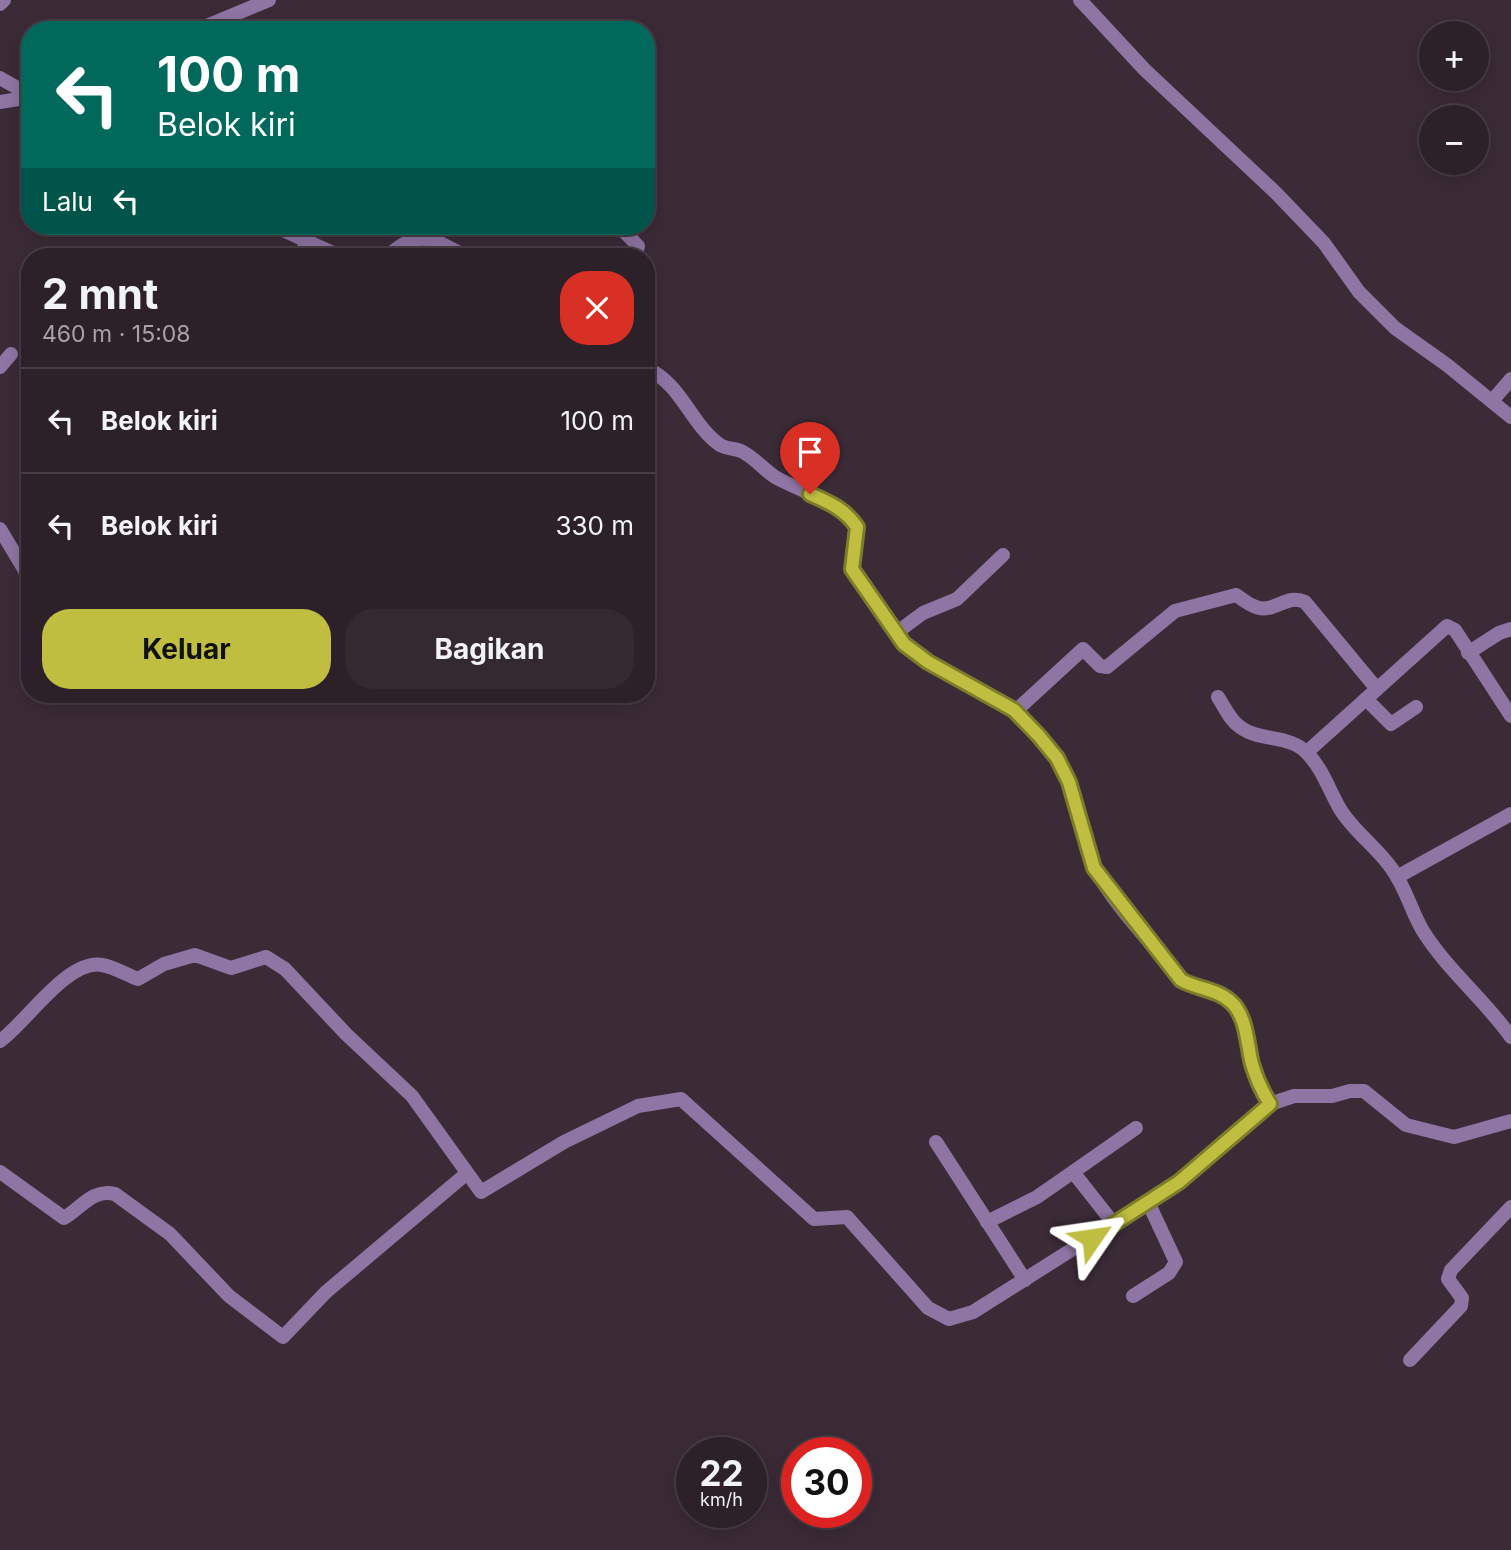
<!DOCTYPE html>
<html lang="id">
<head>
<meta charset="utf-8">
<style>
  body { margin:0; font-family:Inter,sans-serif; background:#342831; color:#f1f3f6; height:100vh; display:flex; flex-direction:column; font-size:26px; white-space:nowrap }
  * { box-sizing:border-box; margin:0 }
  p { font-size:23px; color:#a6a3a8 }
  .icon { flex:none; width:38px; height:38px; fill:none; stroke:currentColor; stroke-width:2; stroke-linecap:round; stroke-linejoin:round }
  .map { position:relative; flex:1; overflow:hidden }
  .sheet { position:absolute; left:21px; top:248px; width:634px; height:455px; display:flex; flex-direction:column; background:#2c2029; border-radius:28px; box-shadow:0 4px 18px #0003,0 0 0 2px #483e46 }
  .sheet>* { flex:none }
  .guide { position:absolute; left:21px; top:21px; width:634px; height:214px; border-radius:28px; box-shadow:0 4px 18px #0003,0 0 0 2px #483e46; background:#00695c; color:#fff; overflow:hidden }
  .buttons { position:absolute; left:1419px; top:21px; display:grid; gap:14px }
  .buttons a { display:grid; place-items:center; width:70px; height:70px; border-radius:50%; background:#2c2029; box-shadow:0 4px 18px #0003,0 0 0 2px #483e46; font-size:35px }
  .speed { position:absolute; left:676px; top:1437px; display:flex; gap:14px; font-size:35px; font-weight:700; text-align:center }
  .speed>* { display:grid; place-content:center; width:91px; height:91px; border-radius:50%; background:#2c2029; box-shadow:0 4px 18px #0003,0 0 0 2px #483e46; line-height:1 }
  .speed small { font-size:18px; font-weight:400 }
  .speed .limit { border:10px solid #d22; background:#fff; color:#111 }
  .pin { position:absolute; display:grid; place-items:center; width:60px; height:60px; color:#fff; margin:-72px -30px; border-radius:50% 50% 50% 0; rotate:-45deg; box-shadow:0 0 7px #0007 }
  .pin .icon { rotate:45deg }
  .me { position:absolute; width:77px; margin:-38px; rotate:58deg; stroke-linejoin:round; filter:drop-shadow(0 0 5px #0008) }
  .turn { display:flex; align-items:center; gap:24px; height:147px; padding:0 21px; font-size:32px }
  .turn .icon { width:91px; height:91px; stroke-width:2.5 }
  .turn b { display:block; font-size:49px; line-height:60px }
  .then { display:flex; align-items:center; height:66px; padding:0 21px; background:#0003; gap:14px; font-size:26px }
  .round { display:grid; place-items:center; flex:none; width:74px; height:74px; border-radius:28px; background:#342831 }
  .head { display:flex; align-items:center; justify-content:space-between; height:119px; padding:0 21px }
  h1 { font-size:42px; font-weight:700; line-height:52px }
  .primary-button { display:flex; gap:14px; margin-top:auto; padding:14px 21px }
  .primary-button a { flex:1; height:80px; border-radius:28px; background:#bfbe41; color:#111; font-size:28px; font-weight:700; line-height:80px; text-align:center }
  .primary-button a+a { background:#342831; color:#f1f3f6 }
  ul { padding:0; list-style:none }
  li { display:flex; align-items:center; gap:21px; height:105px; padding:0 21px; border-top:2px solid #483e46 }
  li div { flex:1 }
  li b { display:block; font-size:26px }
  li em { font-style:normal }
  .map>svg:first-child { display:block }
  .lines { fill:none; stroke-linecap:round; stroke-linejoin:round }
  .minor { stroke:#8f75a4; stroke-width:14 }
  .route-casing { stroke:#7c7c2a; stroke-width:18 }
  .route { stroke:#bfbe41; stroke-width:12 }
</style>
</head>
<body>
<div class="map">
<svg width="1511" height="1550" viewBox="0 0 1511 1550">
  <rect width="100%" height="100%" fill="#3b2b37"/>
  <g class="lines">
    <g class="minor">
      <path d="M1080,0l64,69 132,124 48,50 35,49 36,36 52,37 64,52"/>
      <path d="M0,4l4,-4"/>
      <path d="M197,30l72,-30"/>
      <path d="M0,78l30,17"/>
      <path d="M0,102l30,-5"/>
      <path d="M274,226l68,31"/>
      <path d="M619,226l19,20 -3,11"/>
      <path d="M298,257l11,-16"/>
      <path d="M387,257c31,-30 46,-18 80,0"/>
      <path d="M0,367l11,-13"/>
      <path d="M646,368c36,16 45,57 74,77 7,4 14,3 21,6 13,6 22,18 34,26 28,16 63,22 82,50l-5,42 52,75 23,18 77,44 10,4 7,-4 62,-57 17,17 7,1 68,-56 61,-16c6,4 13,10 20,12 18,7 31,-14 49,-5l72,87 70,-63 8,4 56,86"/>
      <path d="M1492,401l19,-22"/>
      <path d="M0,529l30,50"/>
      <path d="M896,633l27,-20 34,-14 46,-44"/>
      <path d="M1468,653l31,-20 12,-4"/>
      <path d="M1218,697c7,11 12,23 22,30 20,15 50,7 68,27 15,16 21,36 32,55 14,23 37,38 52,60 14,19 19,42 31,62 25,40 61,68 88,106"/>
      <path d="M1366,699l25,25 25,-17"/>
      <path d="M1014,710c27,28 55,57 64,97 5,21 6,43 17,62 21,39 59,76 86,111 16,9 36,9 50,22 15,14 16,43 21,62 4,14 10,27 18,40"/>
      <path d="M1307,752l70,-63"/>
      <path d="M1397,877l114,-63"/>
      <path d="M0,1041c26,-18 67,-82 102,-76 12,2 25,10 36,14l26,-15 31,-9 36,13 35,-11 19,12 61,65 66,62 69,96 83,-50 74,-36 43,-7 133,120 33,-2 81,91 21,11 24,-7 206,-130 91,-78 24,-8h38l18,-5h14l42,34 48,12 57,-16"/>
      <path d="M936,1142l89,138"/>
      <path d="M0,1172l64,46c17,-10 29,-30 51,-24l55,40 59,62 54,41 43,-45 140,-118"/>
      <path d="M987,1222l50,-25 36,-25"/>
      <path d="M1114,1224l-41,-52 63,-44"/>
      <path d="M1133,1296l36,-23 7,-11 -28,-60"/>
      <path d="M1410,1360l51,-54 1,-8 -14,-19 3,-9 60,-63"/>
    </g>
  </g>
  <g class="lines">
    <g class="route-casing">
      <path id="route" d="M810,494c18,8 35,15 47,33l-5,42 52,75 24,18 86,48 25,26 18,22 12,24 25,86 87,112c16,9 36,9 50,22 16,14 16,43 21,62 4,14 10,27 18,40l-91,78 -87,56"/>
    </g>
    <use href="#route" class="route"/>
  </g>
</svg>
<div class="buttons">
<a>+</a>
<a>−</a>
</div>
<div class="speed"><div>22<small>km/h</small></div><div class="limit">30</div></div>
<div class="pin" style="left:810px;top:494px;background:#d93025"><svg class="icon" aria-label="arrive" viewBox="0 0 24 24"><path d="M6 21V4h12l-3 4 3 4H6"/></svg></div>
<svg class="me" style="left:1092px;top:1238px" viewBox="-20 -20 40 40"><path d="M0-17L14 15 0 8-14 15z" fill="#bfbe41" stroke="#fff" stroke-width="4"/></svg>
<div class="guide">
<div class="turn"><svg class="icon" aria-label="left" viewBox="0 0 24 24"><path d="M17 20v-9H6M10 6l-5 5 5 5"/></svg><div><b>100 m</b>Belok kiri</div></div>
<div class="then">Lalu<svg class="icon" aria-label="left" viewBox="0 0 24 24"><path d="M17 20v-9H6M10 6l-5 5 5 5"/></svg></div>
</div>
<section class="sheet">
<div class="head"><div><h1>2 mnt</h1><p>460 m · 15:08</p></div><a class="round" style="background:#d93025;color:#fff"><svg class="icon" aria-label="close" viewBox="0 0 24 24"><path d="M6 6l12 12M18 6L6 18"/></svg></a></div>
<ul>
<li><svg class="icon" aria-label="left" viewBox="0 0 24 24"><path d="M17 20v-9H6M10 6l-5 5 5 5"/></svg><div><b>Belok kiri</b></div><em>100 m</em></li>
<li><svg class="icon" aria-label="left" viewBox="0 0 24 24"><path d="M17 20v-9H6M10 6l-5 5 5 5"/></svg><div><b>Belok kiri</b></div><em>330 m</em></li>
</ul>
<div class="primary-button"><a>Keluar</a><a>Bagikan</a></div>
</section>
</div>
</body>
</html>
